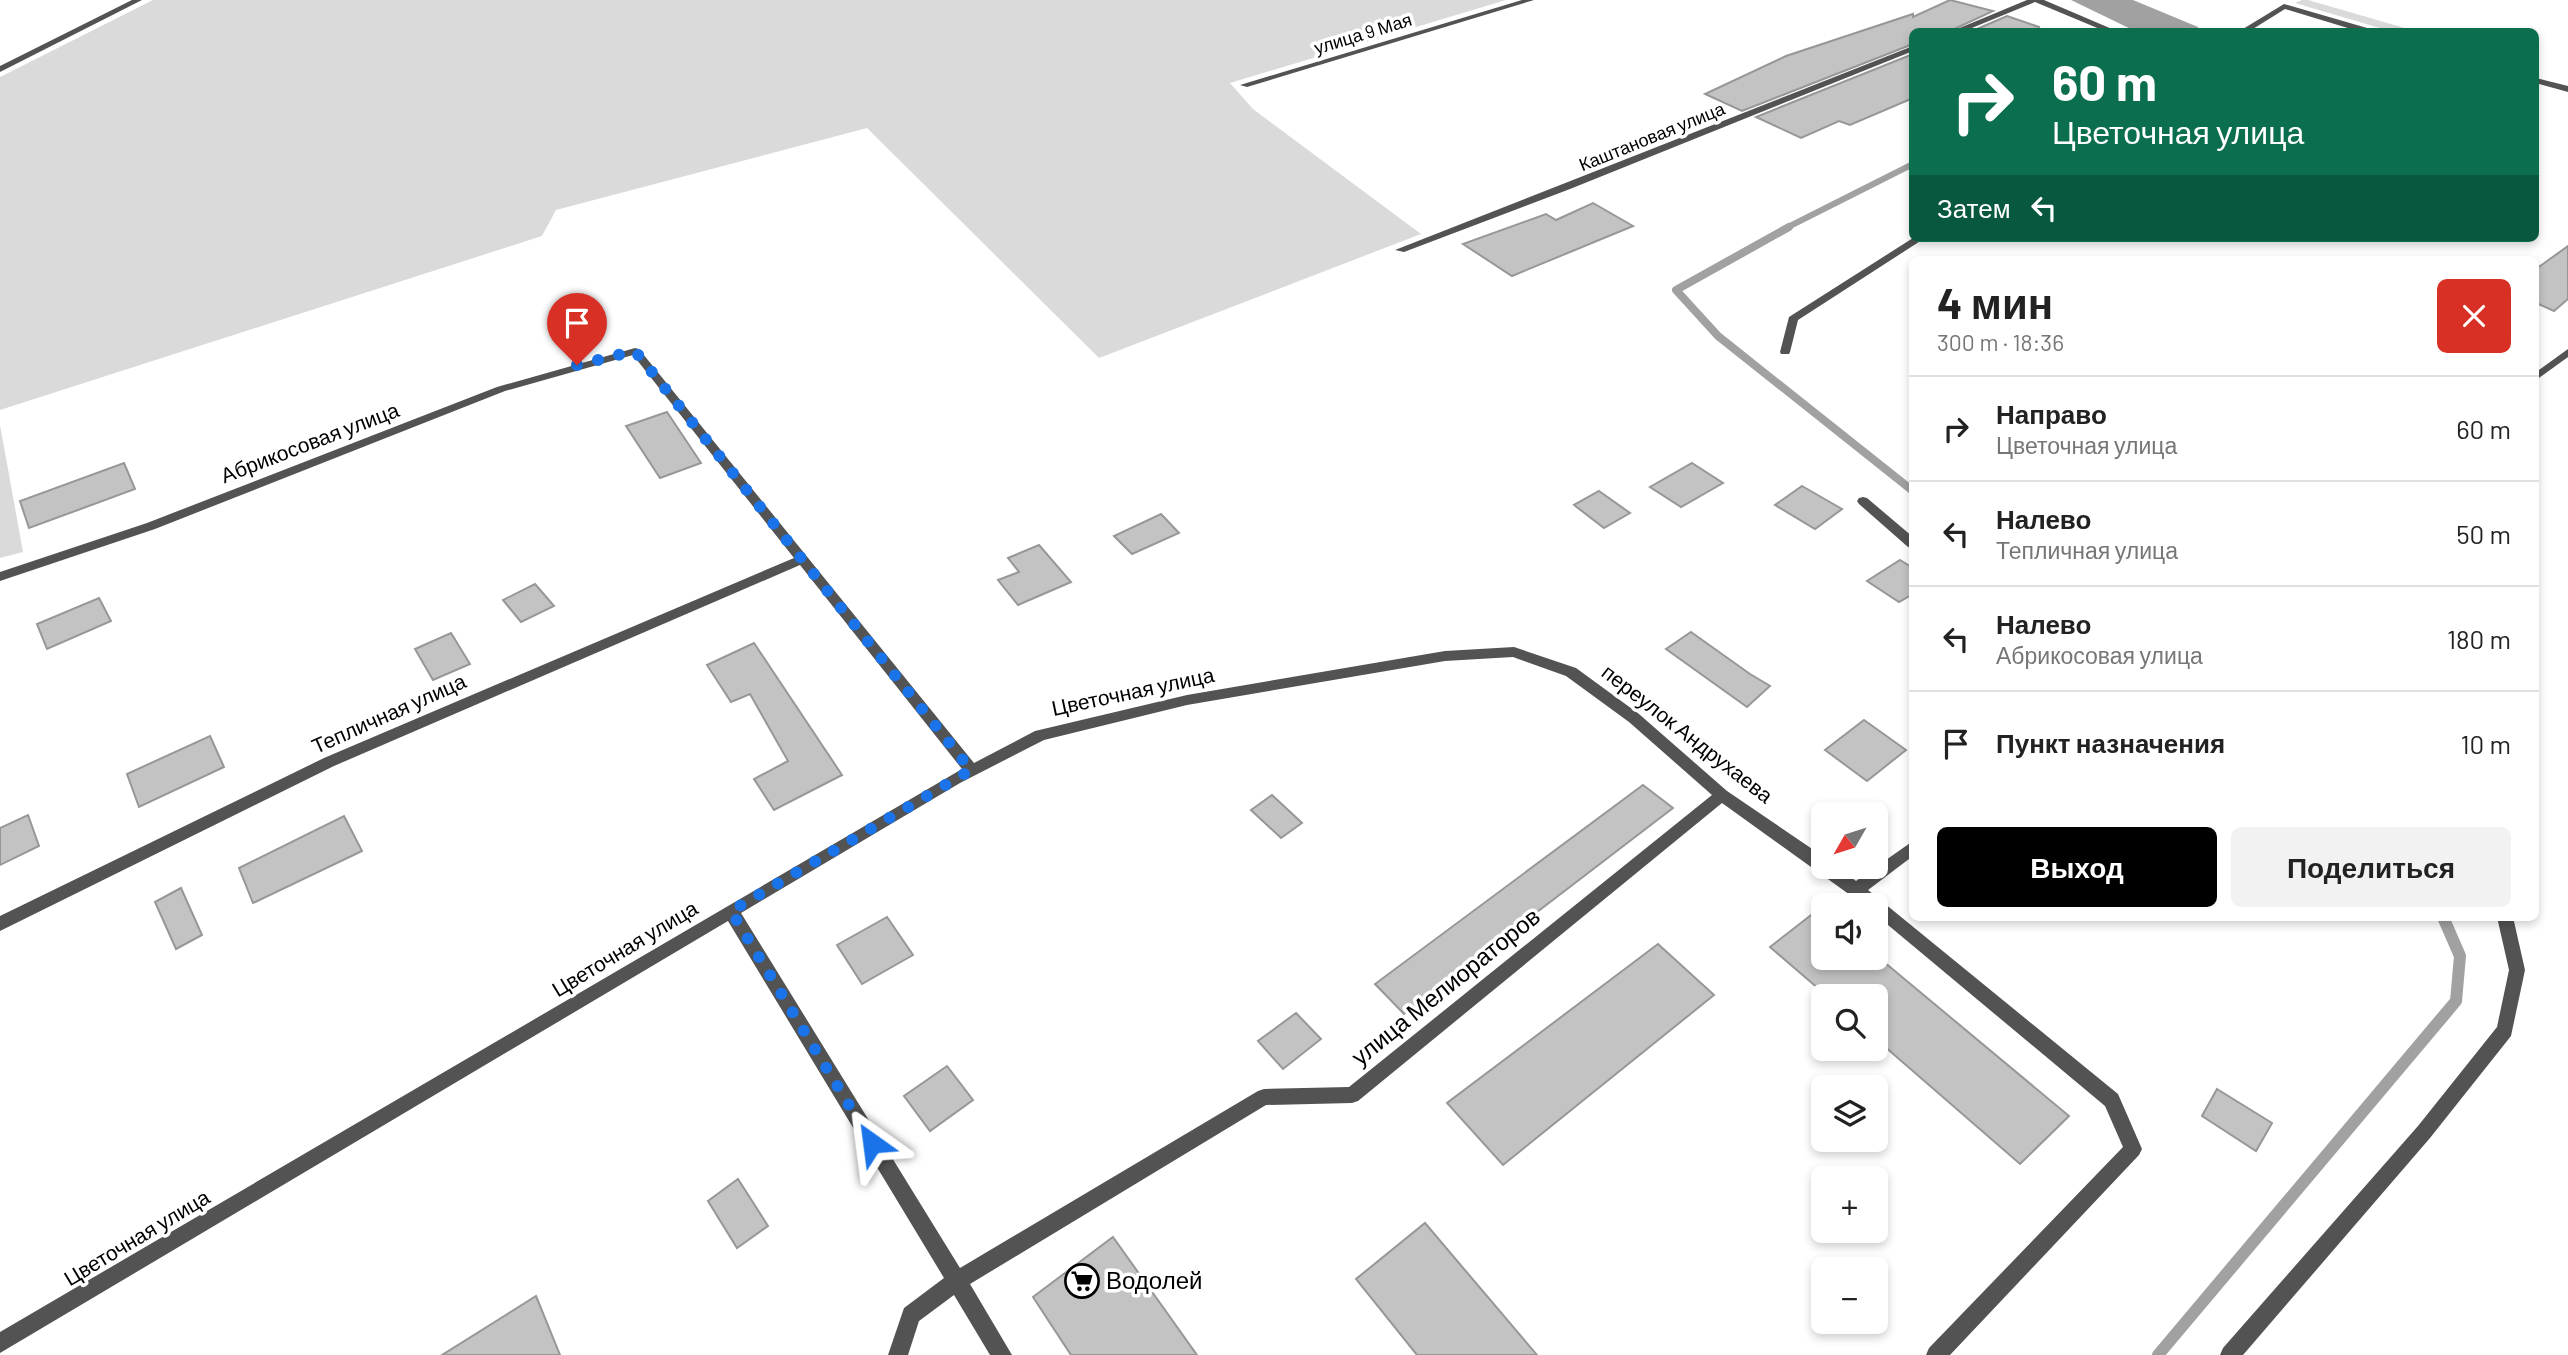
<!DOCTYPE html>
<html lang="ru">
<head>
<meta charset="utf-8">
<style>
  body { margin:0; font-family:Barlow,sans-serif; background:#f2f2f2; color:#222; height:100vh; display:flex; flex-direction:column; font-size:26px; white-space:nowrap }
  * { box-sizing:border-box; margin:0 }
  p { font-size:23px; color:#767676 }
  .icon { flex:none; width:38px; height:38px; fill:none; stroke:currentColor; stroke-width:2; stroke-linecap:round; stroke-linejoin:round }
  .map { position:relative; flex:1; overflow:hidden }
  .sheet { position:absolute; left:1909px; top:256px; width:630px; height:665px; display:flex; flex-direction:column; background:#fff; border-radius:10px; box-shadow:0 4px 10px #0003 }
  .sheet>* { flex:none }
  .guide { position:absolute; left:1909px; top:28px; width:630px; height:214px; border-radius:10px; box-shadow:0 4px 10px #0003; background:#0b6e4f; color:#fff; overflow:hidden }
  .needle { width:46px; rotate:231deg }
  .controls { position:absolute; left:1811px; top:802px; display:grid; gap:14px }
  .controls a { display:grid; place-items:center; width:77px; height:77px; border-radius:10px; background:#fff; box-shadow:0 4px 10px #0003; font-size:35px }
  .pin { position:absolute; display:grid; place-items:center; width:60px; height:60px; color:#fff; margin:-72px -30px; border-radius:50% 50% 50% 0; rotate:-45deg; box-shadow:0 0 7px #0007 }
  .pin .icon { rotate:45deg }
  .me { position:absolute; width:77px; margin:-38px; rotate:329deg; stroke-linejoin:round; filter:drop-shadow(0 0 5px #0008) }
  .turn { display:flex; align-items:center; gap:24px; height:147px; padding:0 28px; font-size:32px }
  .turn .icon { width:91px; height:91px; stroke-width:2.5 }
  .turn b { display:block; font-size:49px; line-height:60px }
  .then { display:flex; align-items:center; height:66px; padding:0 28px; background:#0003; gap:14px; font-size:26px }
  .round { display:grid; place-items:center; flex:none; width:74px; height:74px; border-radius:10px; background:#f2f2f2 }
  .headline { display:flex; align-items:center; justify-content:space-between; height:119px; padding:0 28px }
  h1 { font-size:42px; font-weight:700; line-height:52px }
  .cta { display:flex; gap:14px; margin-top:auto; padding:14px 28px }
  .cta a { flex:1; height:80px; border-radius:10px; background:#000; color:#fff; font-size:28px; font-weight:700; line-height:80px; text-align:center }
  .cta a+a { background:#f2f2f2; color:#222 }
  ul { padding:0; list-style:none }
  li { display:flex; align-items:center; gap:21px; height:105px; padding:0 28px; border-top:2px solid #e0e0e0 }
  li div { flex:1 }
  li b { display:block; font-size:26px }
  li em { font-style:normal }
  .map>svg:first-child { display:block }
  .green { fill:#dadada }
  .water { fill:#a1a1a1 }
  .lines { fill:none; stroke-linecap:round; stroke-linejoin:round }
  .stream-far2 { stroke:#a1a1a1; stroke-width:6 }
  .stream-far1 { stroke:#a1a1a1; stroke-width:8 }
  .stream { stroke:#a1a1a1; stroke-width:12 }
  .building { fill:#c3c3c3; stroke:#979797; stroke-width:2 }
  .service { fill:#535353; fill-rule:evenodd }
  .minor { fill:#535353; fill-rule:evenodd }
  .route { stroke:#1a73e8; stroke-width:12; stroke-dasharray:0 21.6 }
  .labels { text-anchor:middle; stroke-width:7; stroke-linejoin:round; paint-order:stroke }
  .far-street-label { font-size:18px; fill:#000; stroke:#fff }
  .street-label { font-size:21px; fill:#000; stroke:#fff }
  .near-street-label { font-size:24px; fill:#000; stroke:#fff }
  .near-poi-label { font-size:24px; fill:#000; stroke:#fff; text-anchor:start }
</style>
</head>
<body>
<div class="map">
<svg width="2568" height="1355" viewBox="0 0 2568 1355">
  <rect width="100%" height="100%" fill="#fff"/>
  <g class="green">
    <path d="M153,0h1353l-276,83 23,26 168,125 -322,124 -232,-230 -311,82 -14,26 -542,174v-333z"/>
    <path d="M2302,0h6l107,31h-25l-95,-28z"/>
    <path d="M0,425l23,127 -23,6z"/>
  </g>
  <path class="water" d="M2071,0h62l65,27 1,4h-64z"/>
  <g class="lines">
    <path class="stream-far2" d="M1786,228l127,-64"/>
    <path class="stream-far1" d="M1789,227l-113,63 42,46 195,155"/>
    <path class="stream" d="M2158,1355l298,-354 4,-45 -17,-39"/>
  </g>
  <g class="building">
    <path d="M1950,0l43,11 -45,21h-35v12l-171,67 -37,-17 81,-38 127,-42v3z"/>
    <path d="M2007,16l32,11 -1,5h-68z"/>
    <path d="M1913,54v44l-63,27 -11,-4 -38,17 -45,-21z"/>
    <path d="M1593,203l40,23 -121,50 -49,-32 83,-30 10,6z"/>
    <path d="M2568,246v53l-14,12 -18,-8v-34z"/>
    <path d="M667,412l34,51 -41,15 -34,-52z"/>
    <path d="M124,463l11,26 -106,39 -9,-27z"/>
    <path d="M1692,463l31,20 -42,24 -31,-20z"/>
    <path d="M1802,486l40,23 -27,20 -40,-24z"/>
    <path d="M1599,491l31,22 -26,15 -30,-23z"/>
    <path d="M1161,514l18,19 -47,21 -18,-18z"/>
    <path d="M1039,545l32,37 -53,23 -20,-25 21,-8 -11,-14z"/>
    <path d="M1900,560l13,8v26l-14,8 -32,-21z"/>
    <path d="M535,584l19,22 -33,16 -18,-22z"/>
    <path d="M99,598l12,23 -64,28 -10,-25z"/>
    <path d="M1691,632l59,42 20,12 -23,21 -81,-58z"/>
    <path d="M451,633l19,31 -37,16 -18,-31z"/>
    <path d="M754,643l88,132 -68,35 -20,-31 34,-18 -38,-67 -19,8 -24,-37z"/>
    <path d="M1864,720l42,30 -39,31 -42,-31z"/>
    <path d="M210,736l14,31 -85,40 -12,-33z"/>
    <path d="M1643,785l30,23 -269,206 -29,-30z"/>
    <path d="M1272,795l30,28 -21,15 -30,-28z"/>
    <path d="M28,815l11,31 -39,19v-37z"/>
    <path d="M344,816l18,35 -109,52 -14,-35z"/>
    <path d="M181,888l21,47 -26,14 -21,-47z"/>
    <path d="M1824,905v52h54l191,159 -49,48 -144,-125v-43h-49l-57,-49z"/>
    <path d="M887,917l26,38 -51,29 -25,-39z"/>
    <path d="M1658,944l56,51 -211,170 -56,-62z"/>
    <path d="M1296,1013l25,26 -38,30 -25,-28z"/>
    <path d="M947,1066l26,34 -43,31 -26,-35z"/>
    <path d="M2217,1089l55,34 -16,28 -54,-35z"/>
    <path d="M738,1179l30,47 -31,22 -29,-47z"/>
    <path d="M1425,1223l112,132h-120l-61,-76z"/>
    <path d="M1113,1237l84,118h-126l-38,-58z"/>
    <path d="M536,1296l24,59h-118z"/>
  </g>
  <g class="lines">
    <path class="service" d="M2497,917h16l12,53 -14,66 -81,102 -187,217h-23l3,-7 195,-222 79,-99 12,-57z"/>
    <g class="minor">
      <path d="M132,0h10l-142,72v-6z"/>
      <path d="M1522,0h12l-287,87 -7,-2z"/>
      <path d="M2027,0h17l75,32h-12l-72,-30 -73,30h-12z"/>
      <path d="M2284,4l90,26 1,2h-14l-76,-23 -37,23h-10z"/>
      <path d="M1913,46v5l-343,138 -166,63 -9,-2z"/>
      <path d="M2536,78l32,8v6l-32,-9z"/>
      <path d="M1913,238h12l-127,82 -8,32 -1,2h-8l-1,-2 9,-35z"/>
      <path d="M635,348l4,1 335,414 61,-32 152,-36 258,-44 69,-4 62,21 63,46 88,77 97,66v9h12l20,15 57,-40v15l-45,34 250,204 24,55 -3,6 -189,200h-24l3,-7 194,-201 -18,-41 -229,-191v-10h-12l-142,-102 -364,298 -6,2 -86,2 -296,179 42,71h-22l-36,-60 -35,26 -11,34h-20l16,-47 40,-30 -216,-357 -728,432v-21l962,-563 -162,-204 -466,201 -334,165v-15l324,-158 470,-200 -161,-203 -128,36 -350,138 -155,52v-9l147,-49 350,-136zM1513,657l53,19 63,46 83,73 -363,292 -85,2 -6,2 -298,177 -219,-355 219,-130 84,-43 143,-35 258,-44z"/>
      <path d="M2568,349v8l-32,23v-8z"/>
      <path d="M1863,497l4,1 46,39v11l-5,-1 -49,-43 -2,-3 2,-3z"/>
    </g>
  </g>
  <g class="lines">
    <path class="route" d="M577,365l58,-14 336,419 -240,141 141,232"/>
  </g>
  <defs>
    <g id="supermarket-ring" transform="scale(1.75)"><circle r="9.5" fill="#fff" stroke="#000" stroke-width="1.5"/><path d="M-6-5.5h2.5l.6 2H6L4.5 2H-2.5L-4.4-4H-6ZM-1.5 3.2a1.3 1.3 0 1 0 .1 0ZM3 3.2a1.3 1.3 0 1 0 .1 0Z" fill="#000"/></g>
  </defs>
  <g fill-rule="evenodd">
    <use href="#supermarket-ring" x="1082" y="1281"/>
  </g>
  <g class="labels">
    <g class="far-street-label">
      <text transform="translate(1363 34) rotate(-17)" y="6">улица 9 Мая</text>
      <text transform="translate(1652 137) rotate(-22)" y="6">Каштановая улица</text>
    </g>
    <g class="street-label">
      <text transform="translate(310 443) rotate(-21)" y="7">Абрикосовая улица</text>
      <text transform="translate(1133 692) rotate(-12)" y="7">Цветочная улица</text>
      <text transform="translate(389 714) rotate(-24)" y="7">Тепличная улица</text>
      <text transform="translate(1687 734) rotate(38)" y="7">переулок Андрухаева</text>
      <text transform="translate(625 949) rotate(-31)" y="7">Цветочная улица</text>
      <text transform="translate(137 1238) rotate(-31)" y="7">Цветочная улица</text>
    </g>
    <g class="near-street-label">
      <text transform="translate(1446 987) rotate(-39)" y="8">улица Мелиораторов</text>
    </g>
    <g class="near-poi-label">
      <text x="1106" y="1289">Водолей</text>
    </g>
  </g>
</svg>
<div class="controls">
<a><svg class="needle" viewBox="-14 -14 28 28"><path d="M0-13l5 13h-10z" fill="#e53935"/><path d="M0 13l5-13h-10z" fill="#767676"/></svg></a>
<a><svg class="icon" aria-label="sound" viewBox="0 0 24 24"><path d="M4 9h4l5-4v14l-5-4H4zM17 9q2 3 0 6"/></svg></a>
<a><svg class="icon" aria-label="search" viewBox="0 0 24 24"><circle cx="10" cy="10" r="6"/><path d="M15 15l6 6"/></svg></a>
<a><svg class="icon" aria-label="layers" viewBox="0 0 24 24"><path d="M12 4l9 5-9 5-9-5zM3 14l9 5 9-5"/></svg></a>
<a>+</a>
<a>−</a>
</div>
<div class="pin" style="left:577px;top:365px;background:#d93025"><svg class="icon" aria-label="arrive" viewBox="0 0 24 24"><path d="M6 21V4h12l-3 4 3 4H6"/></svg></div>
<svg class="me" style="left:872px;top:1143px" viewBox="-20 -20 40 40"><path d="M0-17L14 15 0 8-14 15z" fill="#1a73e8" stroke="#fff" stroke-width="4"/></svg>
<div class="guide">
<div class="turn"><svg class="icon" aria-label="right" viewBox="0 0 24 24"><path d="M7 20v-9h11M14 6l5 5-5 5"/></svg><div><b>60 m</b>Цветочная улица</div></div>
<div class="then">Затем<svg class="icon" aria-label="left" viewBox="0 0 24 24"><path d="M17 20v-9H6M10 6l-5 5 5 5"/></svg></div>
</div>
<section class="sheet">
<div class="headline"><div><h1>4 мин</h1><p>300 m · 18:36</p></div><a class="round" style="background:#d93025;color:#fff"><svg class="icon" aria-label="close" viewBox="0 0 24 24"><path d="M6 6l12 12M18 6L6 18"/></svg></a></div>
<ul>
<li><svg class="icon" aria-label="right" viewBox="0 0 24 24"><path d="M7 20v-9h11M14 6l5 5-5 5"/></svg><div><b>Направо</b><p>Цветочная улица</p></div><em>60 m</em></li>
<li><svg class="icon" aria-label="left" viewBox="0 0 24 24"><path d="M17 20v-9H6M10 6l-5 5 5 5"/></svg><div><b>Налево</b><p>Тепличная улица</p></div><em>50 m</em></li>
<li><svg class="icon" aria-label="left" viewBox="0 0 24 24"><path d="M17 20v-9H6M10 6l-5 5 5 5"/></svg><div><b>Налево</b><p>Абрикосовая улица</p></div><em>180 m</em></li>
<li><svg class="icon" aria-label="arrive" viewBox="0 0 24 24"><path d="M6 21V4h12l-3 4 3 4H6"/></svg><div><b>Пункт назначения</b></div><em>10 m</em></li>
</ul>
<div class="cta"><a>Выход</a><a>Поделиться</a></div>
</section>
</div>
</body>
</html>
